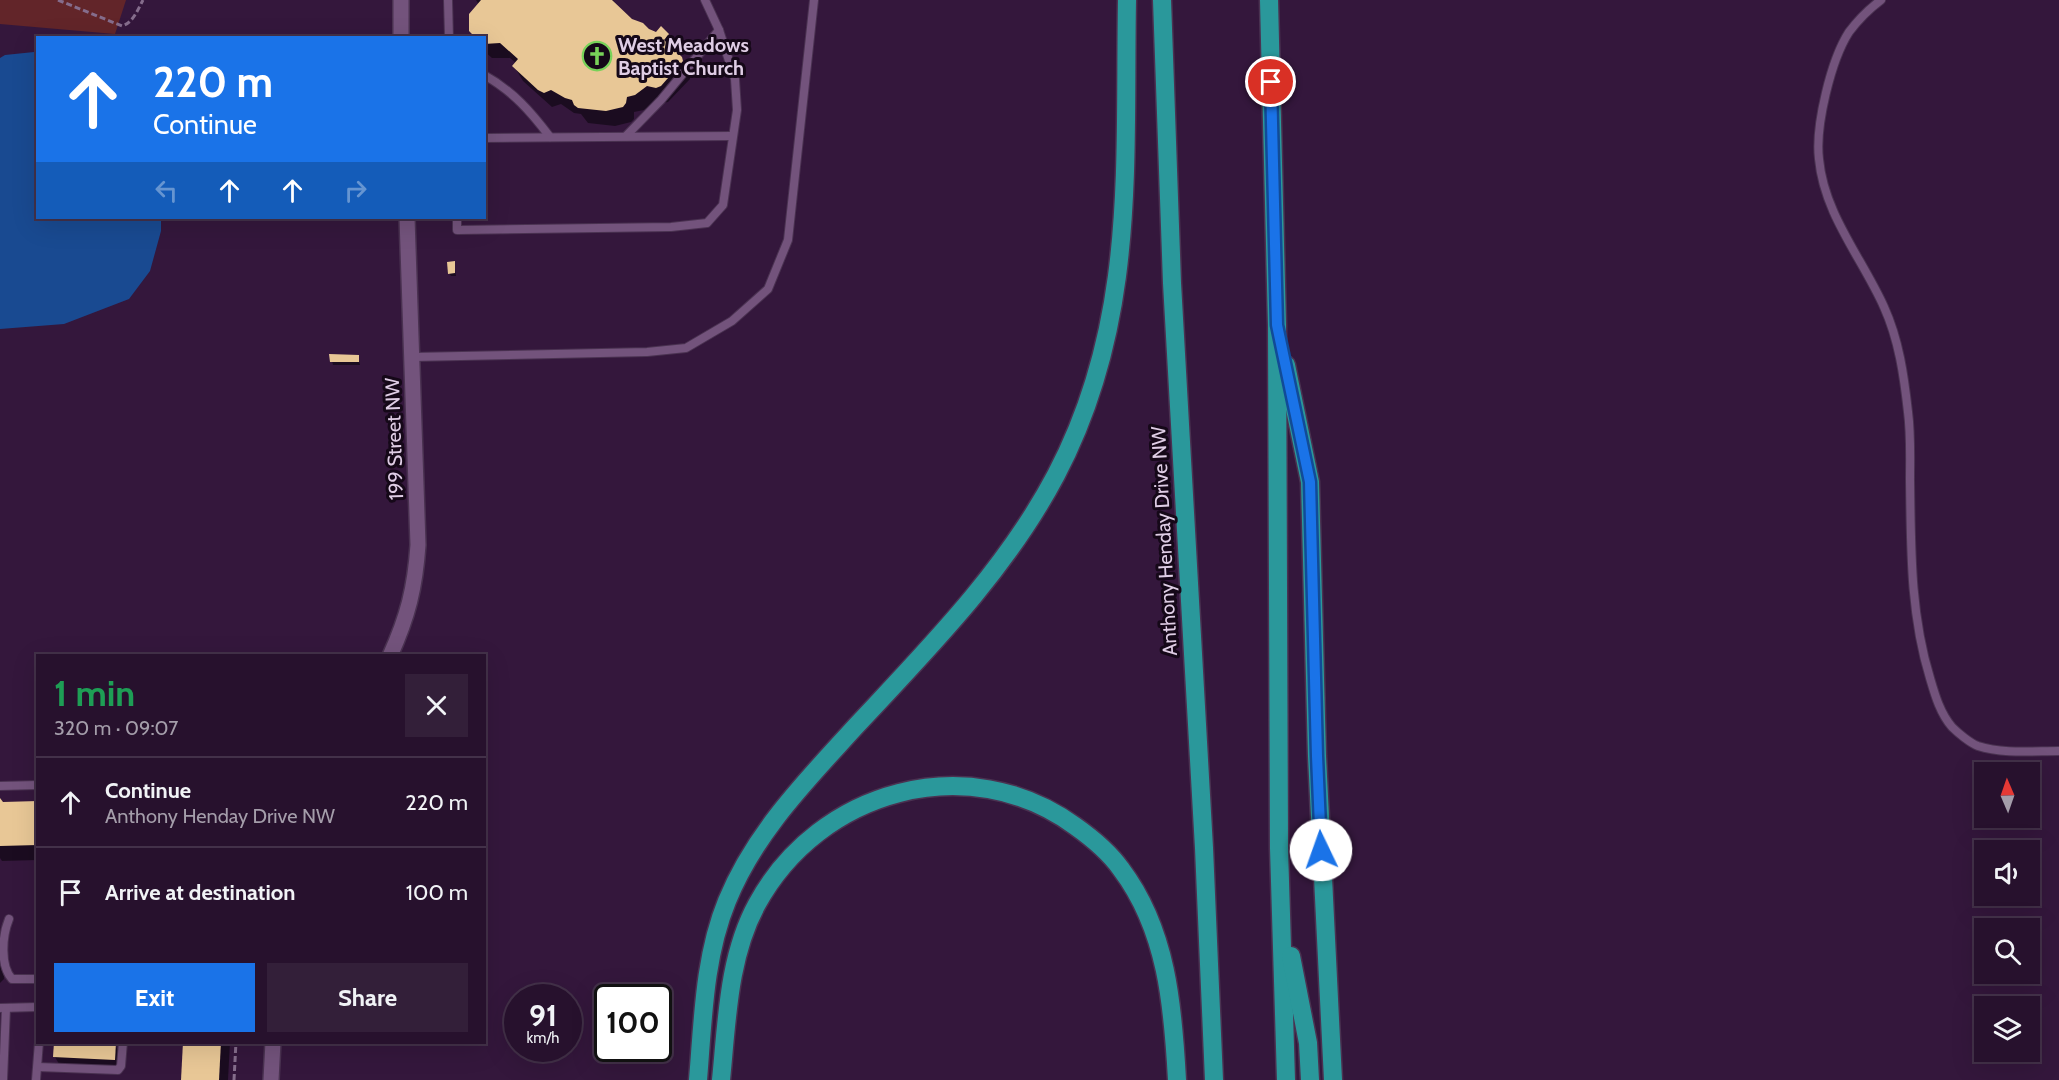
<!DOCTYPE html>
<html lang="en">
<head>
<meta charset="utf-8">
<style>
  body { margin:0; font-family:Cabin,sans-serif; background:#331f39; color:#f1f3f6; height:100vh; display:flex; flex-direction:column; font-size:22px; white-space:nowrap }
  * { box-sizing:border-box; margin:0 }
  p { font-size:20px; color:#a49daa }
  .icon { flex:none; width:33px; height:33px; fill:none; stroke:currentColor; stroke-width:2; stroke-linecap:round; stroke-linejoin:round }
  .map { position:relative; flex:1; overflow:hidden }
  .side { position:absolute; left:36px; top:654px; width:450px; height:390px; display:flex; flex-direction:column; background:#27112d; border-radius:0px; box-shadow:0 6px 24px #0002,0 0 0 2px #433149 }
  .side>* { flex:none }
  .guide { position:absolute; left:36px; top:36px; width:450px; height:183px; border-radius:0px; box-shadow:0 6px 24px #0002,0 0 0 2px #433149; background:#1a73e8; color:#fff; overflow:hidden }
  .needle { width:39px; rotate:358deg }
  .controls { position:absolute; left:1974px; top:762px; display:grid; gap:12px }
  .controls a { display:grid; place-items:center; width:66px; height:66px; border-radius:0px; background:#27112d; box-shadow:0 6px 24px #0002,0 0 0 2px #433149; font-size:30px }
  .speed { position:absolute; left:504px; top:984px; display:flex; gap:12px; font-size:30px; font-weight:700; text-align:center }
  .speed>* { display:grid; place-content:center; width:78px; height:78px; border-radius:50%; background:#27112d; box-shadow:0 6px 24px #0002,0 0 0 2px #433149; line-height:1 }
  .speed small { font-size:15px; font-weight:400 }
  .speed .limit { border:3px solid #111; border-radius:9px; background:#fff; color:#111 }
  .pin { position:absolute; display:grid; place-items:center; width:51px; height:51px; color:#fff; margin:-26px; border:3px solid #fff; border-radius:50%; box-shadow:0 2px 6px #0007 }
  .me { position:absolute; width:66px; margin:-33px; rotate:357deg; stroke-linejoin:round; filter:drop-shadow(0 0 4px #0008) }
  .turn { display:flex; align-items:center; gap:21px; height:126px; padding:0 18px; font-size:27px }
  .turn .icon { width:78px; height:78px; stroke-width:2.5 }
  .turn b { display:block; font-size:42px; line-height:51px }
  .lanes { display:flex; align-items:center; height:57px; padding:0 18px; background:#0003; justify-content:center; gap:30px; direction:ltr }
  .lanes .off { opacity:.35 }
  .round { display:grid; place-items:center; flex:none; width:63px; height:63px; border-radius:0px; background:#331f39 }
  .head { display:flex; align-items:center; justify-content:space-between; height:102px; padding:0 18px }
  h1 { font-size:36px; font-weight:700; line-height:45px; color:#1e9e55 }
  .button { display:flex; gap:12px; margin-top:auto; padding:12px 18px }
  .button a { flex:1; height:69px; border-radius:0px; background:#1a73e8; color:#fff; font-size:24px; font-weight:700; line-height:69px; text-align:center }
  .button a+a { background:#331f39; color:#f1f3f6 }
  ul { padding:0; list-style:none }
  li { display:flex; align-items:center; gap:18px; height:90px; padding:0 18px; border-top:2px solid #433149 }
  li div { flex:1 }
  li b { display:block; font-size:22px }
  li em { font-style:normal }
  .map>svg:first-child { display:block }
  .green { fill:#622529 }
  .water { fill:#194a91 }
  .shadow { fill:#0007 }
  .building { fill:#e8c796 }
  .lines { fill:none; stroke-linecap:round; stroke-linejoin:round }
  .service-casing { stroke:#4a3251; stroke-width:10 }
  .minor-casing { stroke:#4a3251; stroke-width:18 }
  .motorway-casing { stroke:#4a3251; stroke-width:21 }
  .path { stroke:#856d8c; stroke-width:3; stroke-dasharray:6 3; stroke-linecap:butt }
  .service { stroke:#73537c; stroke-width:8 }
  .minor { stroke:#73537c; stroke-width:15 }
  .motorway { stroke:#2a989b; stroke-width:18 }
  .route-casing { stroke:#114b97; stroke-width:15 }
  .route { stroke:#1a73e8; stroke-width:10 }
  .labels { text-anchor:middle; stroke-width:6; stroke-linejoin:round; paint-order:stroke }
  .poi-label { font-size:20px; font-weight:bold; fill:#dfcde5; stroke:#150818; text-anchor:start }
  .street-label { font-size:20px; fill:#dfcde5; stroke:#150818 }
</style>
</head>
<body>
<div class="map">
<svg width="2059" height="1080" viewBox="0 0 2059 1080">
  <rect width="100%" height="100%" fill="#34173c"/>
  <path class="green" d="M0,0h126l-11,34 -115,-10z"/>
  <path class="water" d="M34,52l4,1v165h123v13l-11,40 -21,28 -65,25 -64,5v-271l5,-3z"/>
  <g class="shadow">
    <path d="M476,0h137l5,8 13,13 30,18v-11l7,7 2,3 -5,5 16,16 9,16v4l-22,23 -6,1 -6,-2 -12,9 -10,2v7l-3,3 -16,4 -27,-3 -7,-9 -7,-1 -13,-9 -9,3 -29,-26 -9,-15 2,-3 -6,-5h-18l-8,-7v-13h-9l-4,-7 8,-26z"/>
    <path d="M454,263l2,13h-5l-2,-3z"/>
    <path d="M331,356l27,1 2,8h-27z"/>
    <path d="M38,802v58l-36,1 -2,-3v-55z"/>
    <path d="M0,954l3,5 1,20 -4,4z"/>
    <path d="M185,1042h45l-2,38h-45z"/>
    <path d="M115,1045l4,7 -1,14 -59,-2 -4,-7z"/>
  </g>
  <g class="building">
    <path d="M481,0h131l20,19 11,4 6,6 7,3 5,-6 8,8 -5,6 18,17 1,4 -22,25 -5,2 -9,-2 -12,9 -8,2 -1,6 -3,4 -17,4 -28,-3 -4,-3 -2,-5 -7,-2 -14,-8 -7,3 -6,-3 -26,-24 6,-7 -18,-16 -16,1v-6h-8l-7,-7v-17z"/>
    <path d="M455,261v12l-7,1 -1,-12z"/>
    <path d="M329,354l30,1v7h-29z"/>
    <path d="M0,798l3,4 35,-1v44l-38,1z"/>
    <path d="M54,1042l62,1 -1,17 -62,-3z"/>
    <path d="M183,1042h38l-2,38h-38z"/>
  </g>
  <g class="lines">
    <g class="service-casing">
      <g id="service">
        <path d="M448,0l1,38"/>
        <path d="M1881,0c-12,9 -23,20 -32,32 -18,28 -34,94 -30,127 5,55 43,99 65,148 15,33 20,69 24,105 3,23 2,46 2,68 1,67 0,133 20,198 5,17 10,35 22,49 6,6 18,16 26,19 24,8 55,5 81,5"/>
        <path d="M484,75c29,16 47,37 66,62"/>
        <path d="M626,136l35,-36 58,-70"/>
        <path d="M484,138l248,-2"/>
        <path d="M457,218v12l214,-3 36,-4 16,-18 14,-95 -2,-31 -16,-49 -14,-30"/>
        <path d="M413,357l234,-5 39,-4 46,-27 36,-32 20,-49 26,-240"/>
        <path d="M0,786l38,-1"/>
        <path d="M9,919c-7,17 -9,47 3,60h26"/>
        <path d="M0,1008l38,-1"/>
        <path d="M38,1067l80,3 3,-4 2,-24"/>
        <path d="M3,1080l3,-72"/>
        <path d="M36,1080l3,-38"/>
      </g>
    </g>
    <g class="minor-casing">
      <g id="minor">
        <path d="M401,0v38"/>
        <path d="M390,656c18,-40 25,-68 28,-111l-11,-327"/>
        <path d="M271,1080l2,-38"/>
      </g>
    </g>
    <g class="motorway-casing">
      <g id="motorway">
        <path d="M1162,0l10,283 32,565 10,232"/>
        <path d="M1269,0l8,325 2,523 7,232"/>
        <path d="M1286,365l24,117 7,274 16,324"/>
        <path d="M1291,956l17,87 2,37"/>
        <path d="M698,1080c5,-60 6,-123 29,-179 28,-69 80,-121 129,-175 73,-78 150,-156 200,-251 81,-154 68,-308 71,-475"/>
        <path d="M721,1080c6,-59 7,-123 36,-176 62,-114 211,-156 318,-78 17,12 34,26 46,43 46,61 52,137 56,211"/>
      </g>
    </g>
    <g class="path">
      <path d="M58,0l64,26c11,-3 16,-17 21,-26"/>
      <path d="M234,1080l2,-38"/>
    </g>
    <use href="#service" class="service"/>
    <use href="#minor" class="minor"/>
    <use href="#motorway" class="motorway"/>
  </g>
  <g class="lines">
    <g class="route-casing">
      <path id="route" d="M1271,82l6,243 33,157 7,274 4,94"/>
    </g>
    <use href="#route" class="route"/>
  </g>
  <defs>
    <g id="church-ring" transform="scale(1.5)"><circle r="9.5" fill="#150818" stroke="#78d259" stroke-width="1.5"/><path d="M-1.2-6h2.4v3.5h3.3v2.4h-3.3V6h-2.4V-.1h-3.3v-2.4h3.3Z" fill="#78d259"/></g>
  </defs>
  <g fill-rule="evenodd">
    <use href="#church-ring" x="597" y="56"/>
  </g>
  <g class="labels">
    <g class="poi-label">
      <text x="618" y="52">West Meadows<tspan x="618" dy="23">Baptist Church</tspan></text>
    </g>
    <g class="street-label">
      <text transform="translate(394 439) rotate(-92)" y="7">199 Street NW</text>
      <text transform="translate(1164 541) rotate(-93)" y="7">Anthony Henday Drive NW</text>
    </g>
  </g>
</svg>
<div class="controls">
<a><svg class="needle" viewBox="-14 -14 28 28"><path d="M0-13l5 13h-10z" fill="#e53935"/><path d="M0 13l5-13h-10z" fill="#a49daa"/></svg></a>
<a><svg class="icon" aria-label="sound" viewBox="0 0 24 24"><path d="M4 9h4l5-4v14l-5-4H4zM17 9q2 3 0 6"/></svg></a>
<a><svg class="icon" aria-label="search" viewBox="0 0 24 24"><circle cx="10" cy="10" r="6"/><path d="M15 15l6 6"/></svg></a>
<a><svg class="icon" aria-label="layers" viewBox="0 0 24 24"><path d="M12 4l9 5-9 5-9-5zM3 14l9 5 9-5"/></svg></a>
</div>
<div class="speed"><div>91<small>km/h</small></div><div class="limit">100</div></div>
<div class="pin" style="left:1271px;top:82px;background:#d93025"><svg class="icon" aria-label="arrive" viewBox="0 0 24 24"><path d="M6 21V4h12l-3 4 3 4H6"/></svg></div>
<svg class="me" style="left:1321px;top:850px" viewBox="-20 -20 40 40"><circle r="19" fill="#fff"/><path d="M0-13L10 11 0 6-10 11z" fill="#1a73e8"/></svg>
<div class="guide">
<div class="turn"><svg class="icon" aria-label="ahead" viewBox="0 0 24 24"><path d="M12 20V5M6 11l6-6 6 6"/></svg><div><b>220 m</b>Continue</div></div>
<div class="lanes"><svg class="icon off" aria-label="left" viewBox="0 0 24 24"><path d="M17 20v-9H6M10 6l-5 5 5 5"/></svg><svg class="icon" aria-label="ahead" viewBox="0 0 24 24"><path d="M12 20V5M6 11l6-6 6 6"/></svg><svg class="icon" aria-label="ahead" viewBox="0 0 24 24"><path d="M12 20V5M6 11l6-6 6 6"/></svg><svg class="icon off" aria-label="right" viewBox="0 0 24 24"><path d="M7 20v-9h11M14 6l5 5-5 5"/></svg></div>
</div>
<section class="side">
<div class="head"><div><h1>1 min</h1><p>320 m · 09:07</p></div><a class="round"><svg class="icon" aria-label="close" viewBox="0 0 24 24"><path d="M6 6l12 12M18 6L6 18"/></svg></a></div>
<ul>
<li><svg class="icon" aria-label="ahead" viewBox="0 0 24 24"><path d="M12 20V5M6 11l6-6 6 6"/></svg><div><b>Continue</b><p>Anthony Henday Drive NW</p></div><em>220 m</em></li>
<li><svg class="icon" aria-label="arrive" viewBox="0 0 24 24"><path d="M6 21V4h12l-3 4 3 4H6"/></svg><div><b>Arrive at destination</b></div><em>100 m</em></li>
</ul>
<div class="button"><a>Exit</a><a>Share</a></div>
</section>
</div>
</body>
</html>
